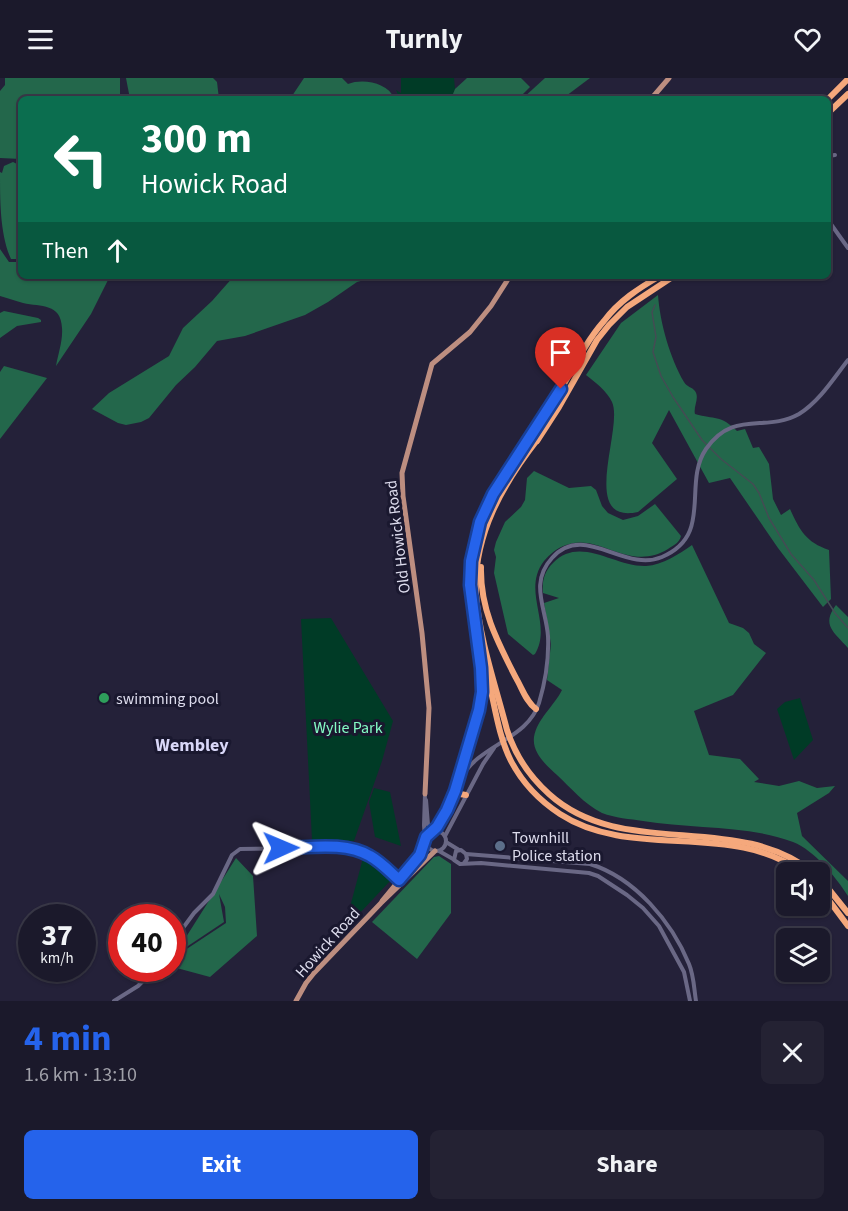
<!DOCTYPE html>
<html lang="en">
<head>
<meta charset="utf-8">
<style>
  body { margin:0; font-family:"Source Sans 3",sans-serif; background:#242233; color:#f1f3f6; height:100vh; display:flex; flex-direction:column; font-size:22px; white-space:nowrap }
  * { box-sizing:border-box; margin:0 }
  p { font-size:20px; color:#a0a0a9 }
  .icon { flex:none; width:33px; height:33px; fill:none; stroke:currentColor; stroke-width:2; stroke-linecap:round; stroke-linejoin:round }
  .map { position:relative; height:923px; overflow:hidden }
  .drawer { display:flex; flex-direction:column; background:#1b192b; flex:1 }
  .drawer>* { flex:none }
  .guide { position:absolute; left:18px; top:18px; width:813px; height:183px; border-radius:9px; box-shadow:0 2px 4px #0004,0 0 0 2px #393847; background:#0b6e4f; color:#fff; overflow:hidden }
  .fabs { position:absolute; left:776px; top:784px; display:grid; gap:12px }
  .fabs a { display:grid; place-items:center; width:54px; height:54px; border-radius:9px; background:#1b192b; box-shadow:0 2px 4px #0004,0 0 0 2px #393847; font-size:30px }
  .speed { position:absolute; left:18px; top:826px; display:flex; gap:12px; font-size:30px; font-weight:700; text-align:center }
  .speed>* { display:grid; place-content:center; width:78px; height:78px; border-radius:50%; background:#1b192b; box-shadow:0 2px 4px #0004,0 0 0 2px #393847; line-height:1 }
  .speed small { font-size:15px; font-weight:400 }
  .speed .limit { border:9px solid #d22; background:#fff; color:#111 }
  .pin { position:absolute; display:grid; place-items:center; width:51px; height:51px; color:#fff; margin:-62px -26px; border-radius:50% 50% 50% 0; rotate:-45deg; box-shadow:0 0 6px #0007 }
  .pin .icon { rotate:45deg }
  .me { position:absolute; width:66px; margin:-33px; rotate:89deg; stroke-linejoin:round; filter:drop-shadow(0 0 4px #0008) }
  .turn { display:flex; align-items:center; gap:21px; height:126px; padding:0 24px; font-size:27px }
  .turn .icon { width:78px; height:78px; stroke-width:2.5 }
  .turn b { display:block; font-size:42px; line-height:51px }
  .then { display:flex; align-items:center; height:57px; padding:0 24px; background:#0003; gap:12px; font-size:22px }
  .round { display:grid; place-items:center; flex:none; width:63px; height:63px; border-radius:9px; background:#242233 }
  .summary { display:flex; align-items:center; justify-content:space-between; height:102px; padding:0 24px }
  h1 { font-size:36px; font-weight:700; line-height:45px; color:#2563eb }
  .cta { display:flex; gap:12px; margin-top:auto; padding:12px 24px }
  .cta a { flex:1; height:69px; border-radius:9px; background:#2563eb; color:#fff; font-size:24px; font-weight:700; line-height:69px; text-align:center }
  .cta a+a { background:#242233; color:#f1f3f6 }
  header { display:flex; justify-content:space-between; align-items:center; height:78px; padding:0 24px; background:#1b192b; font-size:27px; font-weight:700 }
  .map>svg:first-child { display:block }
  .green { fill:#003b26 }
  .forest { fill:#23674b }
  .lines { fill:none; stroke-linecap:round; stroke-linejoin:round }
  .stream { stroke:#444c54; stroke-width:1.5 }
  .minor { stroke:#6a6885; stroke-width:4 }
  .major { stroke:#bd8e80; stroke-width:5 }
  .highway { stroke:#f5a87c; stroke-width:6 }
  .route-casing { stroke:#184099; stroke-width:15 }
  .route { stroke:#2563eb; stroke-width:10 }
  .leisure-dot { fill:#2e9e5b; stroke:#1a182f; stroke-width:2 }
  .service-dot { fill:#5c6f8a; stroke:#1a182f; stroke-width:2 }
  .labels { text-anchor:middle; stroke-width:6; stroke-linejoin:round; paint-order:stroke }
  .street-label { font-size:16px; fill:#dddced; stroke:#1a182f }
  .poi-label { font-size:16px; fill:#dddced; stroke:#1a182f; text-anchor:start }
  .park-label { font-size:16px; fill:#84fcc5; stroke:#1a182f }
  .neighbourhood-label { font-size:18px; font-weight:bold; fill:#d9d7f8; stroke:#1a182f }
</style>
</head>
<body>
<header><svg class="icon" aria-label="menu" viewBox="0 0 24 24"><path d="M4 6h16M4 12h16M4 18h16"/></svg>Turnly<svg class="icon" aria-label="heart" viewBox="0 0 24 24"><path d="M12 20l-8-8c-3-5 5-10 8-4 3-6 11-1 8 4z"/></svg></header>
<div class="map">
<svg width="848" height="923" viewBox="0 0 848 923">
  <rect width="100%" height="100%" fill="#242139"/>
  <g class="green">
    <path d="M401,0h53l1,11 -4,10h-54l2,-2 -3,-7 5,3z"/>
    <path d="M331,540l62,103 -11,40 -28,80 -42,-1 -11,-221z"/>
    <path d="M800,620l13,42 -19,20 -17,-51 8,-7z"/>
    <path d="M374,710l16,4 11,54 -26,-9 -6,-35z"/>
    <path d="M363,780l14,7 15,14 -34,36 -8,-8z"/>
  </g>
  <g class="forest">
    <path d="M5,0h115v21h-99v60l-21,-1v-67l5,-6z"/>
    <path d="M126,0h87l4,4 2,17h-89z"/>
    <path d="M304,0h38l6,6c15,-6 40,-1 46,14l-104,1z"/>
    <path d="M467,0h54l9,9 -10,10 -6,2h-63l4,-10z"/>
    <path d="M545,0h45l-28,21h-40z"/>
    <path d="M13,84l8,4v93h-10c-11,-24 -11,-58 -11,-87l2,1 2,-7z"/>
    <path d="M0,171l9,13h12v14h89l-19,38 -35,52c2,-12 7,-25 6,-38 -1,-25 -21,-21 -39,-25 -8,-2 -15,-5 -23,-7z"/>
    <path d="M234,198h145l-22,6 -29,20 -23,13 -60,21 -28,5 -22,26 -19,18 -27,33 -8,4 -15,3 -8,-2 -26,-14 17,-16 60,-37 14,-28 29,-27z"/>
    <path d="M658,217c2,28 12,63 26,87 3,5 8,5 11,9 5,7 -2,16 0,23 20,6 25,0 42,17l8,-2 8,19 6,-1 10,17 4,35 8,16 9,-6c10,22 16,33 39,41l2,49 -8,8 -45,-59 -48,-70 -21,5 -40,-73 -17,33 25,36 -39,33c-60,13 -14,-84 -26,-110 -5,-11 -17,-20 -26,-27l35,-52z"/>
    <path d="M4,233l34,7 3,2v2l-24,4 -17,12v-25z"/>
    <path d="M4,288l43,12 -47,61v-67z"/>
    <path d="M534,393l35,17 22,-2 5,4 6,16 6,7 15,7 15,-4 17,-12 26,32c-2,7 -7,9 -13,13 -39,24 -69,-17 -102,-4 -9,3 -16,9 -22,16 -23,30 9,63 -9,93l-2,1 -25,-21 -14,-61 2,-16 -2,-7 2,-8 9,-20 16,-15 4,-7 2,-22z"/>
    <path d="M692,467l37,78 14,5 6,5 5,11 12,9 -33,42 -39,16 15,44 31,4 19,20 -5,3 25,4 20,-5 18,7 18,-2 -6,7 -32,20 5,23 46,45v15c-13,-20 -33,-45 -55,-54 -44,-17 -103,-13 -150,-21 -13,-2 -28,-3 -41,-8 -18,-9 -31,-25 -45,-38 -11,-10 -25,-22 -23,-38 3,-18 20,-31 28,-47l-15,-10 4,-36 -7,-41 15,-5 -16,-5c-1,-12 1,-21 10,-30 27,-28 61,4 93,3 17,-1 33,-12 46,-21z"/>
    <path d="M836,527l12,12v31c-14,-16 -27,-23 -12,-43z"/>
    <path d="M439,778l12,8v49l-34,46 -45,-37 62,-65z"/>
    <path d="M236,780l17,18 4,60 -47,41 -37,-10v-9l53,-35 -1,-16 -6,-13 5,28 -51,34 -1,-5 6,-7 3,1z"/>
  </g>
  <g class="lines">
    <path class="stream" d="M655,227l-3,7 4,25 -3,15 8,24 12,21 29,43 19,19 32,25 6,9 10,25 22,36 23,26 21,33 13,15"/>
    <g class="minor">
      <path d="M828,66v4"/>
      <path d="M828,78l7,-1"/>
      <path d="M828,142l20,28"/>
      <path d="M462,699c17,-32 66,-38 77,-74 6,-20 10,-46 9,-67 -2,-28 -19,-53 4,-78 32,-36 72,15 110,-1 52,-22 20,-73 44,-108 28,-40 59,-16 93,-35 20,-12 35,-36 49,-54"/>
      <path d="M426,722l2,25 4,6"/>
      <circle cx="436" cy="763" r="10"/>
      <path d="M434,753l22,-42"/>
      <path d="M445,758l38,-72 11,-16"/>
      <path d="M425,761l-1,-14 1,-31"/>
      <path d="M446,764l13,8"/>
      <path d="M439,773l14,8"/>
      <path d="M466,776l124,10c45,14 82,58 99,100 5,12 5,25 7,37"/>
      <path d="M464,785l3,-4 -1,-5 -5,-4 -5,1 -2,9 6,4 21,-1 108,10 9,3 29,19 16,13 16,18 25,46 6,29"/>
      <path d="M172,865l22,-30 19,-19 19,-39 8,-6 108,-1 25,10 26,23"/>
      <path d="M114,923l24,-15 17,-17"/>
    </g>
    <g class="major">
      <path d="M651,21l18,-21"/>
      <path d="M425,716l4,-86 -7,-75 -19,-137 -1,-23 30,-109 38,-32 21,-26 19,-30"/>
      <path d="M382,823l38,-46 6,-13"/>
      <path d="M296,923l10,-18 8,-10 67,-70 54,-52"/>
    </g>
    <g class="highway">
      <path d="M828,21l20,-20"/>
      <path d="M828,35l20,-19"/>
      <path d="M660,198c-21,12 -41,25 -56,45 -22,25 -35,57 -53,85 -27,43 -64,83 -76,133 -13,51 4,102 16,152 5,23 9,48 20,70 11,21 29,40 49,53 72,47 173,6 243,59"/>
      <path d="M538,361c-35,45 -65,96 -62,155 3,44 20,93 31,136 8,25 22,46 42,64 74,67 187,16 265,79"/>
      <path d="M537,363l22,-34 38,-67 12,-15 18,-18 47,-31"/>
      <path d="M481,489c-1,42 16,74 35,111 6,10 10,24 20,31"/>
      <path d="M466,717l-6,-1 -5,-3 26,-90 -1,-44"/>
      <path d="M819,799l29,36"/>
      <path d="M819,809l29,39"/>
    </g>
  </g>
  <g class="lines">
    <g class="route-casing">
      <path id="route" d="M281,770c28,0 63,-7 89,8 11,6 20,16 29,24l21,-25 6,-18 11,-10 10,-17 8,-19 24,-81 3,-18 -1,-24 -11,-83 1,-24 9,-39 13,-28 68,-105"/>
    </g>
    <use href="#route" class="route"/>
  </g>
  <circle class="leisure-dot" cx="104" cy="620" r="6"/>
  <circle class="service-dot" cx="500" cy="768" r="6"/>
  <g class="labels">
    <g class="street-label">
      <text transform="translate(397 459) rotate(-97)" y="6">Old Howick Road</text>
      <text transform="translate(327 864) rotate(-48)" y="6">Howick Road</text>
    </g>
    <g class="poi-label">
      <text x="116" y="626">swimming pool</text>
      <text x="512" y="765">Townhill<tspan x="512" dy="18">Police station</tspan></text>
    </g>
    <g class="park-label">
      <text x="348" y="655">Wylie Park</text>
    </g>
    <g class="neighbourhood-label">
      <text x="192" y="673">Wembley</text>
    </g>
  </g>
</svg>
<div class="fabs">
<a><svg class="icon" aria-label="sound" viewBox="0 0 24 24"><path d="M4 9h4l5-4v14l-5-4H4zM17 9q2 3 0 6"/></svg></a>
<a><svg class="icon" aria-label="layers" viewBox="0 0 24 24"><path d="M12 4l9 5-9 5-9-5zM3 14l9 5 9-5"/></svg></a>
</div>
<div class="speed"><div>37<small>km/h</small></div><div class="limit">40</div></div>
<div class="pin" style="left:561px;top:311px;background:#d93025"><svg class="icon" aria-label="arrive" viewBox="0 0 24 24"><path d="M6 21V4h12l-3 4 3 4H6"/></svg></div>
<svg class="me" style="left:281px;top:770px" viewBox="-20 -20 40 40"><path d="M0-17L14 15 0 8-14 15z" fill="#2563eb" stroke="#fff" stroke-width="4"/></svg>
<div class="guide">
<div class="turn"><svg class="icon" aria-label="left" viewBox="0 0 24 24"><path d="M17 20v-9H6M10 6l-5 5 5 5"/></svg><div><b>300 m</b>Howick Road</div></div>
<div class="then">Then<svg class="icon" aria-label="ahead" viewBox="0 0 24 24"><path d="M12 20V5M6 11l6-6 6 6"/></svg></div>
</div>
</div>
<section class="drawer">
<div class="summary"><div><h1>4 min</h1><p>1.6 km · 13:10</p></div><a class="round"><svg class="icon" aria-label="close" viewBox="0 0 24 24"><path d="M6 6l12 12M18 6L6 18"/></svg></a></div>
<div class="cta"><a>Exit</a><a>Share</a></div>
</section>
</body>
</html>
